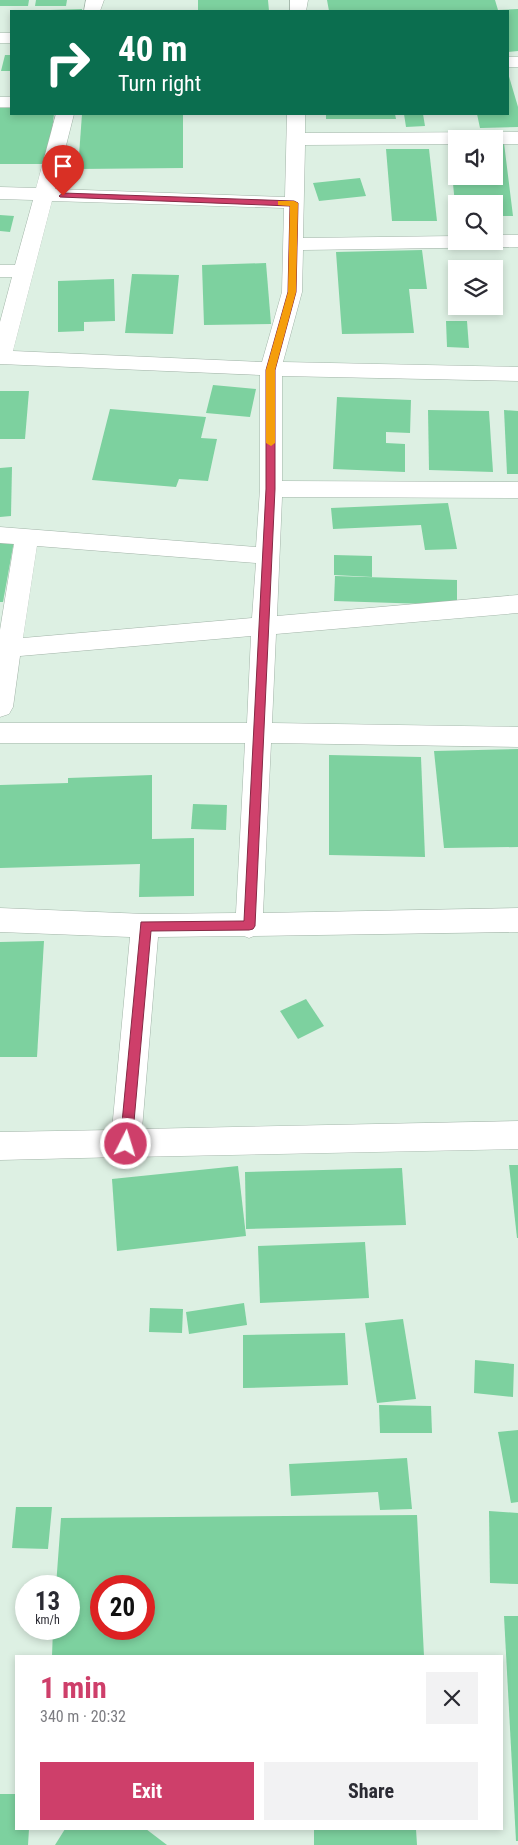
<!DOCTYPE html>
<html lang="en">
<head>
<meta charset="utf-8">
<style>
  body { margin:0; font-family:"Roboto Condensed",sans-serif; background:#f2f2f3; color:#2b2b33; height:100vh; display:flex; flex-direction:column; font-size:19px; white-space:nowrap }
  * { box-sizing:border-box; margin:0 }
  p { font-size:16px; color:#7c7c81 }
  .icon { flex:none; width:28px; height:28px; fill:none; stroke:currentColor; stroke-width:2; stroke-linecap:round; stroke-linejoin:round }
  .map { position:relative; flex:1; overflow:hidden }
  .sheet { position:absolute; left:15px; top:1655px; width:488px; height:175px; display:flex; flex-direction:column; background:#fff; border-radius:0px; box-shadow:0 2px 8px #0003 }
  .sheet>* { flex:none }
  .hud { position:absolute; left:10px; top:10px; width:499px; height:105px; border-radius:0px; box-shadow:0 2px 8px #0003; background:#0b6e4f; color:#fff; overflow:hidden }
  .fabs { position:absolute; left:448px; top:130px; display:grid; gap:10px }
  .fabs a { display:grid; place-items:center; width:55px; height:55px; border-radius:0px; background:#fff; box-shadow:0 2px 8px #0003; font-size:25px }
  .speed { position:absolute; left:15px; top:1575px; display:flex; gap:10px; font-size:25px; font-weight:700; text-align:center }
  .speed>* { display:grid; place-content:center; width:65px; height:65px; border-radius:50%; background:#fff; box-shadow:0 2px 8px #0003; line-height:1 }
  .speed small { font-size:12px; font-weight:400 }
  .speed .limit { border:8px solid #d22; background:#fff; color:#111 }
  .pin { position:absolute; display:grid; place-items:center; width:42px; height:42px; color:#fff; margin:-51px -21px; border-radius:50% 50% 50% 0; rotate:-45deg; box-shadow:0 0 5px #0007 }
  .pin .icon { rotate:45deg }
  .me { position:absolute; width:55px; margin:-28px; rotate:5deg; stroke-linejoin:round; filter:drop-shadow(0 0 4px #0008) }
  .turn { display:flex; align-items:center; gap:18px; height:105px; padding:0 25px; font-size:22px }
  .turn .icon { width:65px; height:65px; stroke-width:2.5 }
  .turn b { display:block; font-size:35px; line-height:42px }
  .round { display:grid; place-items:center; flex:none; width:52px; height:52px; border-radius:0px; background:#f2f2f3 }
  .summary { display:flex; align-items:center; justify-content:space-between; height:85px; padding:0 25px }
  h1 { font-size:30px; font-weight:700; line-height:38px; color:#ce3f6a }
  .primary-button { display:flex; gap:10px; margin-top:auto; padding:10px 25px }
  .primary-button a { flex:1; height:58px; border-radius:0px; background:#ce3f6a; color:#fff; font-size:20px; font-weight:700; line-height:58px; text-align:center }
  .primary-button a+a { background:#f2f2f3; color:#2b2b33 }
  .map>svg:first-child { display:block }
  .building { fill:#7dd19f; fill-rule:evenodd }
  .lines { fill:none; stroke-linecap:round; stroke-linejoin:round }
  .minor-casing { stroke:#a2b4a8; stroke-width:1 }
  .minor { fill:#fff; fill-rule:evenodd }
  .route { fill:#ce3f6a; stroke:#862945 }
  .slow { fill:#f59e0b }
</style>
</head>
<body>
<div class="map">
<svg width="518" height="1845" viewBox="0 0 518 1845">
  <rect width="100%" height="100%" fill="#ddf0e3"/>
  <g class="building">
    <path d="M0,0h29l-1,6h-28z"/>
    <path d="M36,0h31l-1,6h-31z"/>
    <path d="M198,0h70l1,11h-71z"/>
    <path d="M327,0h168l3,10 20,-1v42l-10,1v-41h-179z"/>
    <path d="M82,9v2h-32v-1z"/>
    <path d="M5,55h6v16h-10z"/>
    <path d="M508,73l10,34v20l-38,1 -3,-14h31z"/>
    <path d="M0,108h11v6h43l-6,50h-48z"/>
    <path d="M82,114h101v54l-105,1z"/>
    <path d="M326,114h69l1,5h-70z"/>
    <path d="M404,114h19l2,12 -19,1z"/>
    <path d="M449,143h7v33h38v-33h10l9,73h-19v-12h-39z"/>
    <path d="M386,149h43l8,72h-45z"/>
    <path d="M360,178l6,18 -47,5 -6,-18z"/>
    <path d="M0,215l14,1 -4,16 -10,-1z"/>
    <path d="M422,250l5,39h-18l5,44 -72,1 -6,-82z"/>
    <path d="M266,263l5,61 -67,1 -2,-60z"/>
    <path d="M132,274l47,1 -6,59 -48,-1z"/>
    <path d="M114,279l1,42 -31,1v9l-26,1v-51z"/>
    <path d="M446,321h21l2,27 -22,-1z"/>
    <path d="M213,385l43,4 -6,28 -44,-4z"/>
    <path d="M0,391h29l-4,48h-25z"/>
    <path d="M337,397l74,3 -1,33 -24,-1v11l19,1v28l-72,-3z"/>
    <path d="M110,409l96,8 -5,21 16,1 -9,42 -29,-2 -3,8 -84,-7z"/>
    <path d="M428,410l61,1 4,61 -64,-2z"/>
    <path d="M504,410l14,1v63h-11z"/>
    <path d="M12,467l-1,49 -11,1v-49z"/>
    <path d="M448,503l9,46 -32,1 -4,-25 -88,4 -2,-21z"/>
    <path d="M0,540l14,1 -11,61h-3z"/>
    <path d="M334,555l38,1v21l-38,-2z"/>
    <path d="M335,576l122,4v25l-123,-4z"/>
    <path d="M518,749v98l-74,1 -10,-97z"/>
    <path d="M329,755l92,2 4,100 -96,-2z"/>
    <path d="M152,775v64l42,-1v58l-55,1 1,-33 -140,4v-83l68,-2v-5z"/>
    <path d="M193,804l34,1 -1,25 -35,-1z"/>
    <path d="M44,941l-7,116h-37v-115z"/>
    <path d="M306,999l18,27 -26,13 -18,-28z"/>
    <path d="M509,1165h9v73h-1z"/>
    <path d="M238,1166l8,70 -129,15 -5,-72z"/>
    <path d="M402,1168l4,57 -160,4 -1,-57z"/>
    <path d="M365,1242l4,56 -109,5 -2,-57z"/>
    <path d="M244,1303l3,22 -58,9 -3,-22z"/>
    <path d="M150,1308l33,1 -1,24 -33,-1z"/>
    <path d="M403,1319l13,80 -39,4 -12,-80z"/>
    <path d="M345,1333l3,52 -105,3v-53z"/>
    <path d="M475,1360l39,4 -1,33 -39,-4z"/>
    <path d="M379,1405l52,1 1,27h-52z"/>
    <path d="M518,1430v72l-7,1 -13,-71z"/>
    <path d="M407,1458l5,51 -32,1 -2,-18 -87,4 -2,-32z"/>
    <path d="M16,1507h36l-4,42 -36,-1z"/>
    <path d="M489,1511l29,2v71l-28,-1z"/>
    <path d="M417,1515l7,141h-372l1,-27h16v-43h-13l5,-68zM101,1586h43v43h-43z"/>
    <path d="M504,1616h14v225h-2z"/>
    <path d="M0,1794h16v35h13l-1,16h-28z"/>
    <path d="M65,1829h81l21,16h-112z"/>
    <path d="M314,1829h102l1,16h-103z"/>
  </g>
  <g class="lines">
    <g class="minor-casing">
      <g id="minor">
        <path d="M86,0h18l-4,11h-16z"/>
        <path d="M290,0h18l-2,11h-16z"/>
        <rect x="0" y="33" width="11" height="10"/>
        <rect x="508" y="57" width="10" height="10"/>
        <rect x="0" y="97" width="11" height="10"/>
        <path d="M56,114h18l-19,75 230,8 2,-83h18v19l213,-1v12h-24v-5h-38v5l-151,1 -2,93 153,-2v5h38v-6h24v12l-215,3 -1,42 -19,70 235,5v14l-236,-5v105l236,1v16l-236,-1 -5,119 241,-21v18l-242,21 -4,89 246,4v20l-247,-4 -8,170 255,-5v24l-264,4 -5,2 -5,-2 -86,1 -16,192 376,-8v28l-387,8 -5,2 -4,-2 -122,3v-28l112,-2 18,-193 -130,-5v-24l145,6 91,-1 9,-170h-245v-20h247l4,-87 -231,20 -7,51 -4,7 -9,3v-87l14,-86 -14,-1v-16l256,20 4,-58v-114l-260,-11v-42l12,-45h-12v-12h15l18,-65 -33,-1v-12l36,1zM52,201l232,7 -2,84 -20,70 -249,-11zM37,546l219,17 -4,55 -229,20z"/>
      </g>
    </g>
    <use href="#minor" class="minor"/>
  </g>
  <path class="route" d="M63,193l231,8 4,2 -2,89 -21,78v119l-20,437 -2,3 -4,1 -98,1 -19,213 -1,5 -5,1 -4,-1 -2,-5 21,-222 103,-1 22,-432v-119l22,-78 2,-86 -230,-9 -1,-1z"/>
  <path class="slow" d="M278,201h16l4,2 -2,89 -21,78v73l-4,3 -5,-3v-73l22,-78 2,-86 -12,-1z"/>
</svg>
<div class="fabs">
<a><svg class="icon" aria-label="sound" viewBox="0 0 24 24"><path d="M4 9h4l5-4v14l-5-4H4zM17 9q2 3 0 6"/></svg></a>
<a><svg class="icon" aria-label="search" viewBox="0 0 24 24"><circle cx="10" cy="10" r="6"/><path d="M15 15l6 6"/></svg></a>
<a><svg class="icon" aria-label="layers" viewBox="0 0 24 24"><path d="M12 4l9 5-9 5-9-5zM3 14l9 5 9-5"/></svg></a>
</div>
<div class="speed"><div>13<small>km/h</small></div><div class="limit">20</div></div>
<div class="pin" style="left:63px;top:196px;background:#d93025"><svg class="icon" aria-label="arrive" viewBox="0 0 24 24"><path d="M6 21V4h12l-3 4 3 4H6"/></svg></div>
<svg class="me" style="left:126px;top:1144px" viewBox="-20 -20 40 40"><circle r="17" fill="#ce3f6a" stroke="#fff" stroke-width="3"/><path d="M0-11L8 9 0 5-8 9z" fill="#fff"/></svg>
<div class="hud">
<div class="turn"><svg class="icon" aria-label="right" viewBox="0 0 24 24"><path d="M7 20v-9h11M14 6l5 5-5 5"/></svg><div><b>40 m</b>Turn right</div></div>
</div>
<section class="sheet">
<div class="summary"><div><h1>1 min</h1><p>340 m · 20:32</p></div><a class="round"><svg class="icon" aria-label="close" viewBox="0 0 24 24"><path d="M6 6l12 12M18 6L6 18"/></svg></a></div>
<div class="primary-button"><a>Exit</a><a>Share</a></div>
</section>
</div>
</body>
</html>
